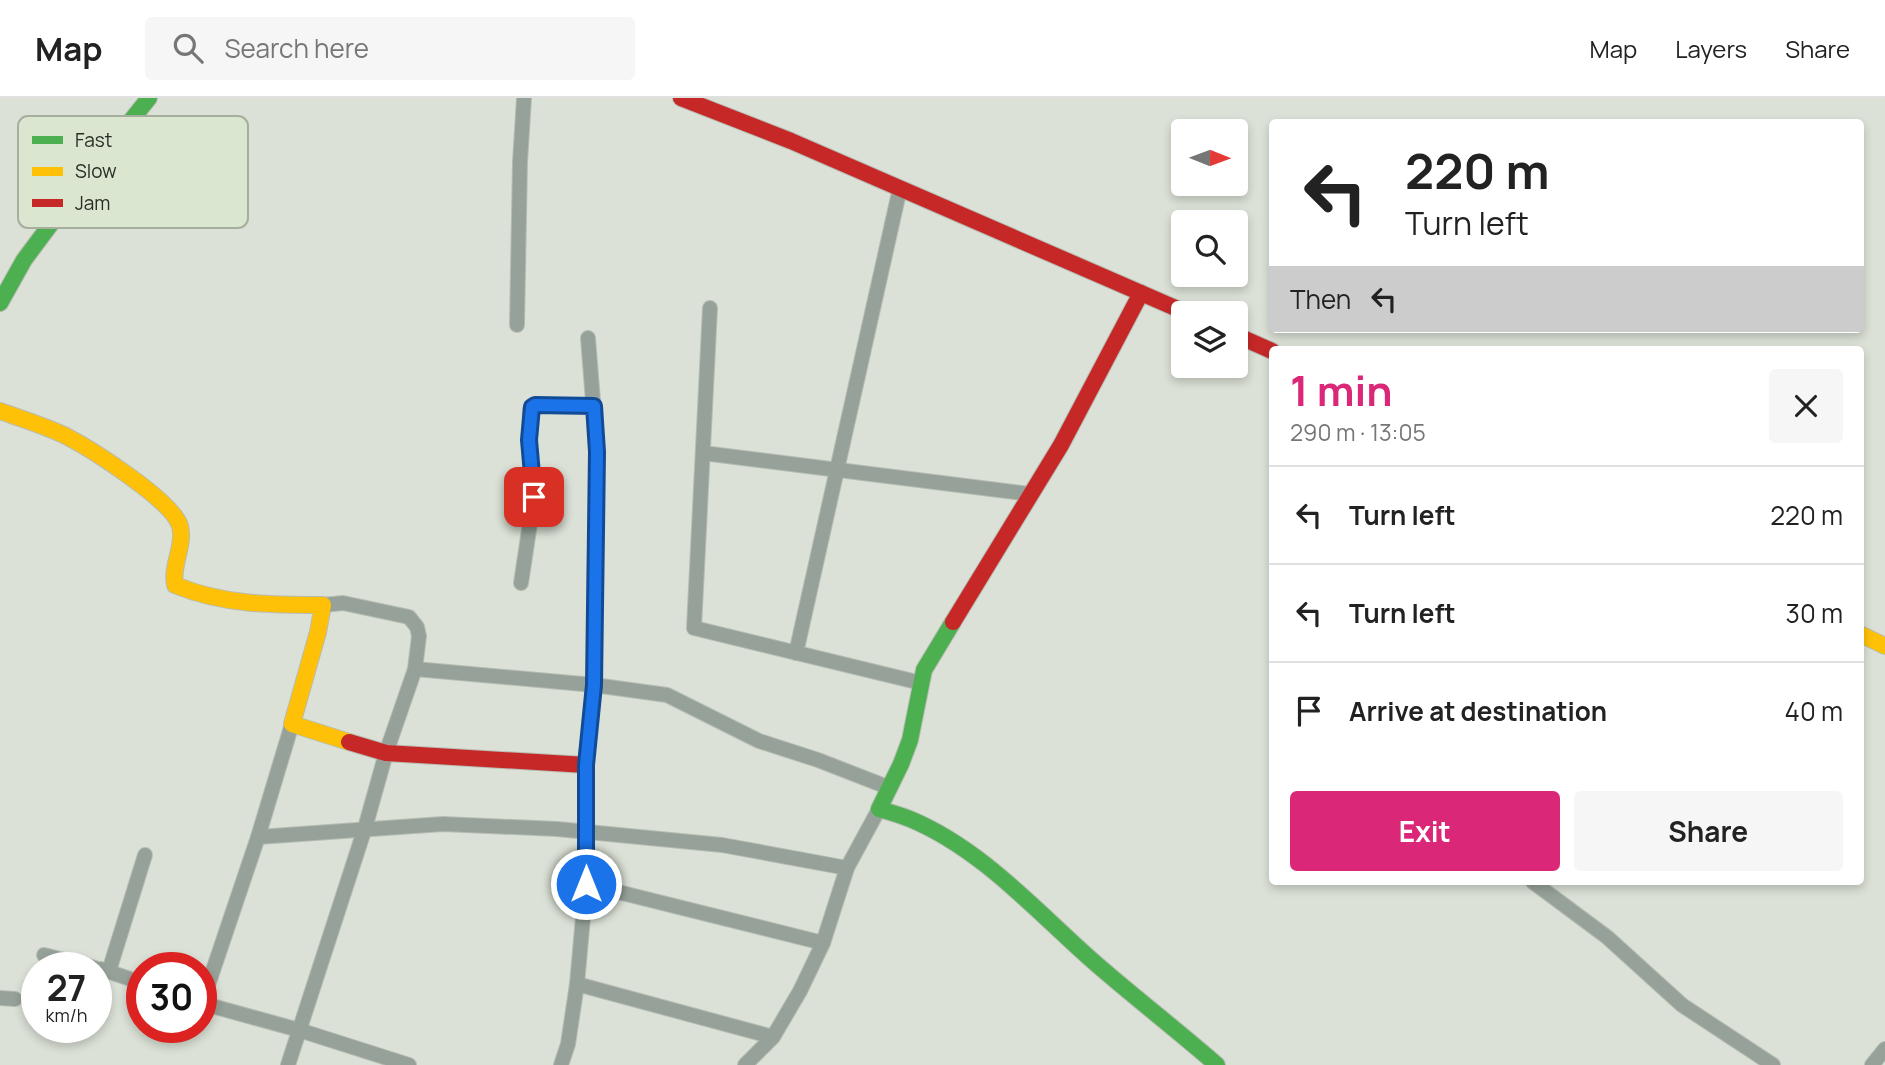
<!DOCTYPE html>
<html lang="en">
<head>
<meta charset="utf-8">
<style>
  body { margin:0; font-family:Manrope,sans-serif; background:#f6f6f6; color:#222; height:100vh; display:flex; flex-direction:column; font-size:26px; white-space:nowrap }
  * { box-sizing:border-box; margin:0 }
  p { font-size:23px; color:#767676 }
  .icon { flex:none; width:38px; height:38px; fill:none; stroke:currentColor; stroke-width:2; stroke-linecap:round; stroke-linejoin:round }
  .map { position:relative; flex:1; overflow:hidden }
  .details { position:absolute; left:1269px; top:248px; width:595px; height:539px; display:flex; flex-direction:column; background:#fff; border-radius:7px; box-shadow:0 4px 10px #0003 }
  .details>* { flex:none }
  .top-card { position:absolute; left:1269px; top:21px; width:595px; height:214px; border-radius:7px; box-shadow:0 4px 10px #0003; background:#fff; color:#222; overflow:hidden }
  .needle { width:46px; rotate:91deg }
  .tools { position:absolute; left:1171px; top:21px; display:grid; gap:14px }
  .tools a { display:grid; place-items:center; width:77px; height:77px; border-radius:7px; background:#fff; box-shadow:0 4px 10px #0003; font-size:35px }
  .speed { position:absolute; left:21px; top:854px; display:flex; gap:14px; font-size:35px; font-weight:700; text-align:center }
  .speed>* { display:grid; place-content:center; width:91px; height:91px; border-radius:50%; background:#fff; box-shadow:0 4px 10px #0003; line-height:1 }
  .speed small { font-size:18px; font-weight:400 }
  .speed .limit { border:10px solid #d22; background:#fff; color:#111 }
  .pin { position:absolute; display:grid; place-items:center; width:60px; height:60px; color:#fff; margin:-30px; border-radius:14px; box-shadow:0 4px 10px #0006 }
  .me { position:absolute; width:77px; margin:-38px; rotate:0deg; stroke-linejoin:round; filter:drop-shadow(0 0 5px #0008) }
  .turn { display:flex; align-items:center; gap:24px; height:147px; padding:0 21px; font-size:32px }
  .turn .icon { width:91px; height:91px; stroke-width:2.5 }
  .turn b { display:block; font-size:49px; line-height:60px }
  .then { display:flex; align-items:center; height:66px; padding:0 21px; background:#0003; gap:14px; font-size:26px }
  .round { display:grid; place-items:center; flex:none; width:74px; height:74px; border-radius:7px; background:#f6f6f6 }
  .headline { display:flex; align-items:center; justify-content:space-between; height:119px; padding:0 21px }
  h1 { font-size:42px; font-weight:700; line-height:52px; color:#db2777 }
  .cta { display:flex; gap:14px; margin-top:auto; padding:14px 21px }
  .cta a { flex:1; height:80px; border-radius:7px; background:#db2777; color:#fff; font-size:28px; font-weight:700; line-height:80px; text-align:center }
  .cta a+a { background:#f6f6f6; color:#222 }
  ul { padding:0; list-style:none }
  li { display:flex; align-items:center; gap:21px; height:98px; padding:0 21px; border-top:2px solid #e0e0e0 }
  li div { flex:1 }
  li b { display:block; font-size:26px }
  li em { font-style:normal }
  header { display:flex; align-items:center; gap:42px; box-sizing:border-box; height:98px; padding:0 35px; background:#fff; border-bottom:2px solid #e0e0e0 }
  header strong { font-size:33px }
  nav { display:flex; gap:38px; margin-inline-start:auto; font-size:24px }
  .search { width:490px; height:63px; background:#f6f6f6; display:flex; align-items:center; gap:18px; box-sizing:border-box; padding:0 24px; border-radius:7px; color:#767676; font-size:26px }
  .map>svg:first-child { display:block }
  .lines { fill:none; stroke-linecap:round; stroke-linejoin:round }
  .street-casing { stroke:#b7bcb3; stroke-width:16 }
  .fast-casing { stroke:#b7bcb3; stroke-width:18 }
  .slow-casing { stroke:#b7bcb3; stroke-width:18 }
  .jam-casing { stroke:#b7bcb3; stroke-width:18 }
  .street { stroke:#96a299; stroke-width:14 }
  .fast { stroke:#4caf50; stroke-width:16 }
  .slow { stroke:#ffc107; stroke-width:16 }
  .jam { stroke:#c62828; stroke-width:16 }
  .route-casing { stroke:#114b97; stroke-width:18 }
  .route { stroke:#1a73e8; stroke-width:12 }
  .key { fill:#dbe6d1; stroke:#a6ae9d; stroke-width:2 }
  .key-label { font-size:19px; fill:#292d25 }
</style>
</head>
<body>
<header>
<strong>Map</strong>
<div class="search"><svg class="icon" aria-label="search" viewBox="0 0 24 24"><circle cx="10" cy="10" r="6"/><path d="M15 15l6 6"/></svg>Search here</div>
<nav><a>Map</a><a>Layers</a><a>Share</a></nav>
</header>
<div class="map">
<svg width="1885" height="967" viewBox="0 0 1885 967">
  <rect width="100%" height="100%" fill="#dbe1d6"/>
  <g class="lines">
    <g class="street-casing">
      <g id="street">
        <path d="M710,210l-16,320 227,55"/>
        <path d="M517,227l3,-163 4,-64"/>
        <path d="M703,355l327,41"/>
        <path d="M521,485l13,-86 -5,-57 1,-31 5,-4 59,1"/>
        <path d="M796,555l104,-465"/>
        <path d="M415,571l179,16 73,10 92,46 59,19 72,28"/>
        <path d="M258,739l34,-113"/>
        <path d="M1533,784l74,55 75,68 91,60"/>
        <path d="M586,786l237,59"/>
        <path d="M44,857l51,13"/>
        <path d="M101,871l41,14"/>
        <path d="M109,873l36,-116"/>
        <path d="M577,886l196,53"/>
        <path d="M0,900l15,1"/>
        <path d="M201,905l98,27 110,35"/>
        <path d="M202,905l56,-166 185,-13 114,5 165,16 125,23"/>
        <path d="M288,967l77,-237 21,-75 29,-84 4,-33 -2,-9 -8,-10 -66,-14 -20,2"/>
        <path d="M561,967l7,-21 9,-60 9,-100v-119l8,-80 3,-233 -9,-114"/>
        <path d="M745,967l28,-28 27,-46 23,-48 24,-75 32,-59"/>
        <path d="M1872,967l13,-16"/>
      </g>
    </g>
    <g class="fast-casing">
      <g id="fast">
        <path d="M0,205l24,-43 62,-83 63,-79"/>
        <path d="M953,524l-29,48 -14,70 -9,24 -22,45c10,3 21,6 31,10 72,30 126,92 184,143 40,35 83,68 123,103"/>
      </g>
    </g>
    <g class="slow-casing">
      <g id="slow">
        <path d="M0,313c22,8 45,15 66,25 25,13 107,65 114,90 5,20 -9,39 -5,59 48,20 97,20 148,20l-5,27 -26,92 57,18"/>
        <path d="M1860,536l25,12"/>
      </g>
    </g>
    <g class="jam-casing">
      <g id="jam">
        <path d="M681,0l110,43 396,172"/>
        <path d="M1236,237l36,16"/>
        <path d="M953,524l108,-177 80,-152"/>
        <path d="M349,644l37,11 200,12"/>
      </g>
    </g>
    <use href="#street" class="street"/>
    <use href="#fast" class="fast"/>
    <use href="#slow" class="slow"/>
    <use href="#jam" class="jam"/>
  </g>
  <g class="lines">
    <g class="route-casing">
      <path id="route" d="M534,399l-5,-57 3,-33 3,-2 59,1 3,46 -3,233 -8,80v119"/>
    </g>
    <use href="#route" class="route"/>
  </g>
  <rect x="18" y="18" width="230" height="112" rx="10" class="key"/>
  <rect x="32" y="38" width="31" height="8" fill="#4caf50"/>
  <rect x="32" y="69" width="31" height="9" fill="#ffc107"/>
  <rect x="32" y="101" width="31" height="8" fill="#c62828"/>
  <g class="key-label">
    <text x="75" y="49">Fast</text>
    <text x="75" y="80">Slow</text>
    <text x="75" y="112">Jam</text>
  </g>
</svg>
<div class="tools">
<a><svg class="needle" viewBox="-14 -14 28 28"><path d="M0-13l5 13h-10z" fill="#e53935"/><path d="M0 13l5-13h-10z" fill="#767676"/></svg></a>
<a><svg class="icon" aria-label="search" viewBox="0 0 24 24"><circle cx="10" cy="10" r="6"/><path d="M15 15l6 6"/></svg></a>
<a><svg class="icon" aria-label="layers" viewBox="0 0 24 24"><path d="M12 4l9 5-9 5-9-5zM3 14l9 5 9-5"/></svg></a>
</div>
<div class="speed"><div>27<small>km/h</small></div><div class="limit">30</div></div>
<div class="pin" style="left:534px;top:399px;background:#d93025"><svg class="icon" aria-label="arrive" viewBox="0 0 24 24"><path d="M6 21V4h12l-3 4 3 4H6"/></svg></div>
<svg class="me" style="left:586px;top:786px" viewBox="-20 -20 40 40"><circle r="17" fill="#1a73e8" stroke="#fff" stroke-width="3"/><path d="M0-11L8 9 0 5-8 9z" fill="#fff"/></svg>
<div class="top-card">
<div class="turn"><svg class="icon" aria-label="left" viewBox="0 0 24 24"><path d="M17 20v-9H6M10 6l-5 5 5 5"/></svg><div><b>220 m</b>Turn left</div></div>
<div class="then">Then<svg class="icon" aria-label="left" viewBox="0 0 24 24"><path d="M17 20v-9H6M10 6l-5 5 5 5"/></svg></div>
</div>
<section class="details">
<div class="headline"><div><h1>1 min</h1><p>290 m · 13:05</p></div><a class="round"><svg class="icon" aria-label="close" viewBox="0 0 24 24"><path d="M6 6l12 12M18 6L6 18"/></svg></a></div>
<ul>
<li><svg class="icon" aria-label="left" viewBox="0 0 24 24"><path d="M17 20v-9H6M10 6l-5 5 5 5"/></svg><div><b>Turn left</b></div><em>220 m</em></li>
<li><svg class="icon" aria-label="left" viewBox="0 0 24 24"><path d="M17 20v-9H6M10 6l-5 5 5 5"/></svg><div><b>Turn left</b></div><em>30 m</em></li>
<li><svg class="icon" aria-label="arrive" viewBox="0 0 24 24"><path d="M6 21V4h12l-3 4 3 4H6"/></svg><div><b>Arrive at destination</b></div><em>40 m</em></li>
</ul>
<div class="cta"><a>Exit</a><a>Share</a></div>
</section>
</div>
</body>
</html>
